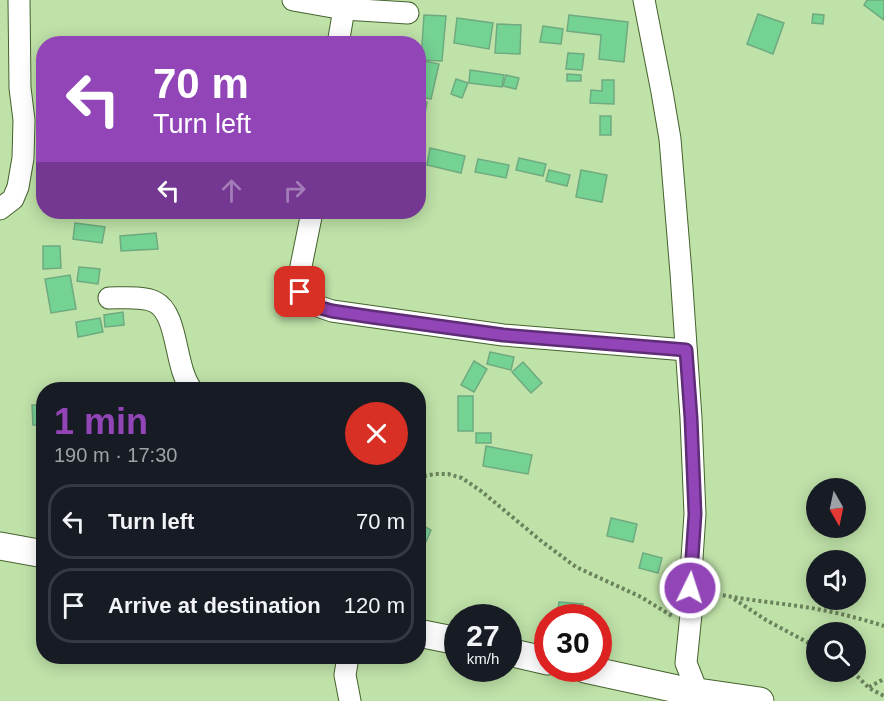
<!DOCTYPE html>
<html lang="en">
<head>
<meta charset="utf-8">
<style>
  body { margin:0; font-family:Arial,sans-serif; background:#242831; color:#f1f3f6; height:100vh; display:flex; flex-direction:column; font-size:22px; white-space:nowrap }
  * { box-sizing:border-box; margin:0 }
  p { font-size:20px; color:#9ea1a6 }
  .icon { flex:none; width:33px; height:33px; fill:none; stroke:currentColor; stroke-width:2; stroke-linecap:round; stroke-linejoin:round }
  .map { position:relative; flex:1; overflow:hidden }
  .side { position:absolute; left:36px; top:382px; width:390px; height:282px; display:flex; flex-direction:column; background:#171b24; border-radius:24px; box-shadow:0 3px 15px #0003 }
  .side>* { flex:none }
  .hud { position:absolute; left:36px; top:36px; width:390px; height:183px; border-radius:24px; box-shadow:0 3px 15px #0003; background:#9245b7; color:#fff; overflow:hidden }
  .needle { width:39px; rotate:171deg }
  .fabs { position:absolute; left:806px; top:478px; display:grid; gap:12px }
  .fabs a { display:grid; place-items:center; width:60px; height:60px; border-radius:50%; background:#171b24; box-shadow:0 3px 15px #0003; font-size:30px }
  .speed { position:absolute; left:444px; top:604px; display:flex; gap:12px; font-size:30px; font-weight:700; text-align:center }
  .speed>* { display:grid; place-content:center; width:78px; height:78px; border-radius:50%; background:#171b24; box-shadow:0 3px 15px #0003; line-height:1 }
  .speed small { font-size:15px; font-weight:400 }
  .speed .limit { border:9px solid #d22; background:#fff; color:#111 }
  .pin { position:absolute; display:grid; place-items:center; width:51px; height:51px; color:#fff; margin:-26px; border-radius:12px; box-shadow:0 3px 9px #0006 }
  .me { position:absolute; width:66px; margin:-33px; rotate:4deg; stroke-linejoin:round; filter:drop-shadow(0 0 4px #0008) }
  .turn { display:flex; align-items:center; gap:21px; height:126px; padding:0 18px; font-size:27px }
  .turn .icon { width:78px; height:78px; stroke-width:2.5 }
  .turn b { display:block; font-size:42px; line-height:51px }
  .lanes { display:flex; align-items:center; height:57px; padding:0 18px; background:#0003; justify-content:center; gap:30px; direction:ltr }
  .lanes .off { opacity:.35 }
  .round { display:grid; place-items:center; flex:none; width:63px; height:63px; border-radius:32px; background:#242831 }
  .overview { display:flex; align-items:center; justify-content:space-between; height:102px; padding:0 18px }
  h1 { font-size:36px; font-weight:700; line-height:45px; color:#9245b7 }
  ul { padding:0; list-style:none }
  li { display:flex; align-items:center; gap:18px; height:75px; margin:0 12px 9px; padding:0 6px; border:3px solid #363941; border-radius:24px }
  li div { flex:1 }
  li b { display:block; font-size:22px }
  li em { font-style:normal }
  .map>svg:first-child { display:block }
  .building { fill:#74d293; stroke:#6faa81; stroke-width:1.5 }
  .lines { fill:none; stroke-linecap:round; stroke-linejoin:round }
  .minor-casing { stroke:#45632e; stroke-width:23 }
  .major-casing { stroke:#45632e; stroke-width:29 }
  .path { stroke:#6b835c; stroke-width:4; stroke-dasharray:3 3; stroke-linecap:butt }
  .minor { stroke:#fff; stroke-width:21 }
  .major { stroke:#fff; stroke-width:27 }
  .route-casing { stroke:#5f2d77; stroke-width:15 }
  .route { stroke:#9245b7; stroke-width:10 }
</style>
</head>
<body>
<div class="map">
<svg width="884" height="701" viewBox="0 0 884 701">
  <rect width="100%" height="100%" fill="#bfe2a8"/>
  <g class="building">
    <path d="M867,0h17v20l-20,-15z"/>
    <path d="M758,14l26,9 -11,31 -26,-10z"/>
    <path d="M813,14l11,1 -1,9 -11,-1z"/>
    <path d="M424,15l22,1 -4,45 -21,-1z"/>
    <path d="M569,15l59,7 -4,40 -25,-3 2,-24 -34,-4z"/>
    <path d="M457,18l36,5 -4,26 -35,-6z"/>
    <path d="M497,24l24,1 -1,29 -25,-1z"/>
    <path d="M543,26l20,3 -2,15 -21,-2z"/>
    <path d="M568,53l16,1 -2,16 -16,-1z"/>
    <path d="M424,61l15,3 -8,35 -13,-3v-11z"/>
    <path d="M470,70l34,5 -2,12 -33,-4z"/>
    <path d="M567,74l14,1v6h-14z"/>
    <path d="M506,75l13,3 -3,11 -13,-3z"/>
    <path d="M456,79l12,4 -6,15 -11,-4z"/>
    <path d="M602,80h12v24l-24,-1 1,-13 11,1z"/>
    <path d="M418,100l9,2 -3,17 -6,-1z"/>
    <rect x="600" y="116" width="11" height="19"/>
    <path d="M418,121l6,1 -3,27 -3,-1z"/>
    <path d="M430,148l35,8 -4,17 -34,-8z"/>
    <path d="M519,158l27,6 -3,12 -27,-6z"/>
    <path d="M478,159l31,6 -3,13 -31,-6z"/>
    <path d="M549,170l21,5 -3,11 -21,-5z"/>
    <path d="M581,170l26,5 -5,27 -26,-5z"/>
    <path d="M75,223l30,4 -3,16 -29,-4z"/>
    <path d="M156,233l2,16 -37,2 -1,-15z"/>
    <path d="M43,246h17l1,22 -18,1z"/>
    <path d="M79,267l21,2 -2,15 -21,-3z"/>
    <path d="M70,275l6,34 -25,4 -6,-34z"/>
    <path d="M123,312l1,13 -19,2 -1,-12z"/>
    <path d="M100,318l3,14 -25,5 -2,-15z"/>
    <path d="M490,352l24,5 -3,13 -24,-6z"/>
    <path d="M474,361l13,8 -13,23 -13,-7z"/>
    <path d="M523,362l19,21 -11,10 -19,-21z"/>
    <rect x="458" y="396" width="15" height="35"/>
    <path d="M32,405h12v20h-11z"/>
    <rect x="476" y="433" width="15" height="10"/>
    <path d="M486,446l46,9 -4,19 -45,-8z"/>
    <path d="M611,518l26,6 -4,18 -26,-6z"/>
    <path d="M422,525l9,5 -9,21 -4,-2v-16z"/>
    <path d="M643,553l19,5 -4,15 -19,-5z"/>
    <path d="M559,602l24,2 -1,14 -25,-1z"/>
  </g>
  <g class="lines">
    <g class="minor-casing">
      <g id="minor">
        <path d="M293,0l51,9 64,4"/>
        <path d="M644,0l18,92 8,47 11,134 10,145 4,96 -5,74 1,26 -5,49 11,28"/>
        <path d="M338,44l6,-35"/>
        <path d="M0,209l13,-10 5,-12 5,-29 1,-38 -4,-32 -1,-88"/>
        <path d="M312,212l-14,69 2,11 6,10 26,9 171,24 183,15"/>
        <path d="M109,298c12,0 35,-2 46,4 24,12 19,66 37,88"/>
        <path d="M348,657l-3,18 5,26"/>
      </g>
    </g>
    <g class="major-casing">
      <g id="major">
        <path d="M0,546l44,8"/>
        <path d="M418,633l40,8"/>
        <path d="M508,652l40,9"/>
        <path d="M585,669l92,20 83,12"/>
      </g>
    </g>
    <g class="path">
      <path d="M418,477l17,-3h13l14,4 19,13 59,49 36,27 65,30 31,19"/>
      <path d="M711,593c29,6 58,9 87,13 29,4 58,11 86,20"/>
      <path d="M734,599l32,21 50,27"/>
      <path d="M853,672l16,16 15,8"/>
      <path d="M869,687l15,-8"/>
    </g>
    <use href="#minor" class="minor"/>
    <use href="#major" class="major"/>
  </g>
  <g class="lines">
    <g class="route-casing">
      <path id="route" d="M300,292l6,10 8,4 18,5 40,6 131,18 183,15 5,68 4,96 -5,74"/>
    </g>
    <use href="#route" class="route"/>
  </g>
</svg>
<div class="fabs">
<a><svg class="needle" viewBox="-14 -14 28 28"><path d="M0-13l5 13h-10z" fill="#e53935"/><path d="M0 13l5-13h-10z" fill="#9ea1a6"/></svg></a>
<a><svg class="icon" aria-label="sound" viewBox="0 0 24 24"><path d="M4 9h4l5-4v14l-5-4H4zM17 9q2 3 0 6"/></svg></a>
<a><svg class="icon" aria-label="search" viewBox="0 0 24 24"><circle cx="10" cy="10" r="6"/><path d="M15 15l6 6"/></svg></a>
</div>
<div class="speed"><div>27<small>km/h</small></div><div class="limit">30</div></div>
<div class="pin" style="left:300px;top:292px;background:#d93025"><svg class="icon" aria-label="arrive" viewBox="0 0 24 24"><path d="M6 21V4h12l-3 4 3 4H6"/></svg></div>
<svg class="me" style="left:690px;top:588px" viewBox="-20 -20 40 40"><circle r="17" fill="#9245b7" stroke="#fff" stroke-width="3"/><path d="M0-11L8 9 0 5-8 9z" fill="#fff"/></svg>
<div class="hud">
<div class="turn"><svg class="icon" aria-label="left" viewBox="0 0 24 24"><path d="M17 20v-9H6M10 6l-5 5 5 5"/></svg><div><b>70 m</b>Turn left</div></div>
<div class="lanes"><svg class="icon" aria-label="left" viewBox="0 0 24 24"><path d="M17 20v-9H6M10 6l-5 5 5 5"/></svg><svg class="icon off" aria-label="ahead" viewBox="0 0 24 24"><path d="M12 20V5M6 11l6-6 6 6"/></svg><svg class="icon off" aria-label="right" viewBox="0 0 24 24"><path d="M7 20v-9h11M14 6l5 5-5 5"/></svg></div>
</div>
<section class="side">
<div class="overview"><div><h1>1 min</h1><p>190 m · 17:30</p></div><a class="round" style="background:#d93025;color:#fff"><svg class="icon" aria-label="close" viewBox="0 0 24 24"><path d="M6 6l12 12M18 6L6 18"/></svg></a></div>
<ul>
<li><svg class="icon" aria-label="left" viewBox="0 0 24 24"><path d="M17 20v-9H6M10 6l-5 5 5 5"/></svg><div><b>Turn left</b></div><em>70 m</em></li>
<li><svg class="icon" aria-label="arrive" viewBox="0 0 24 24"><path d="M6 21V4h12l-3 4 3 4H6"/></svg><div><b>Arrive at destination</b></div><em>120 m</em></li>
</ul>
</section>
</div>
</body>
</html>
